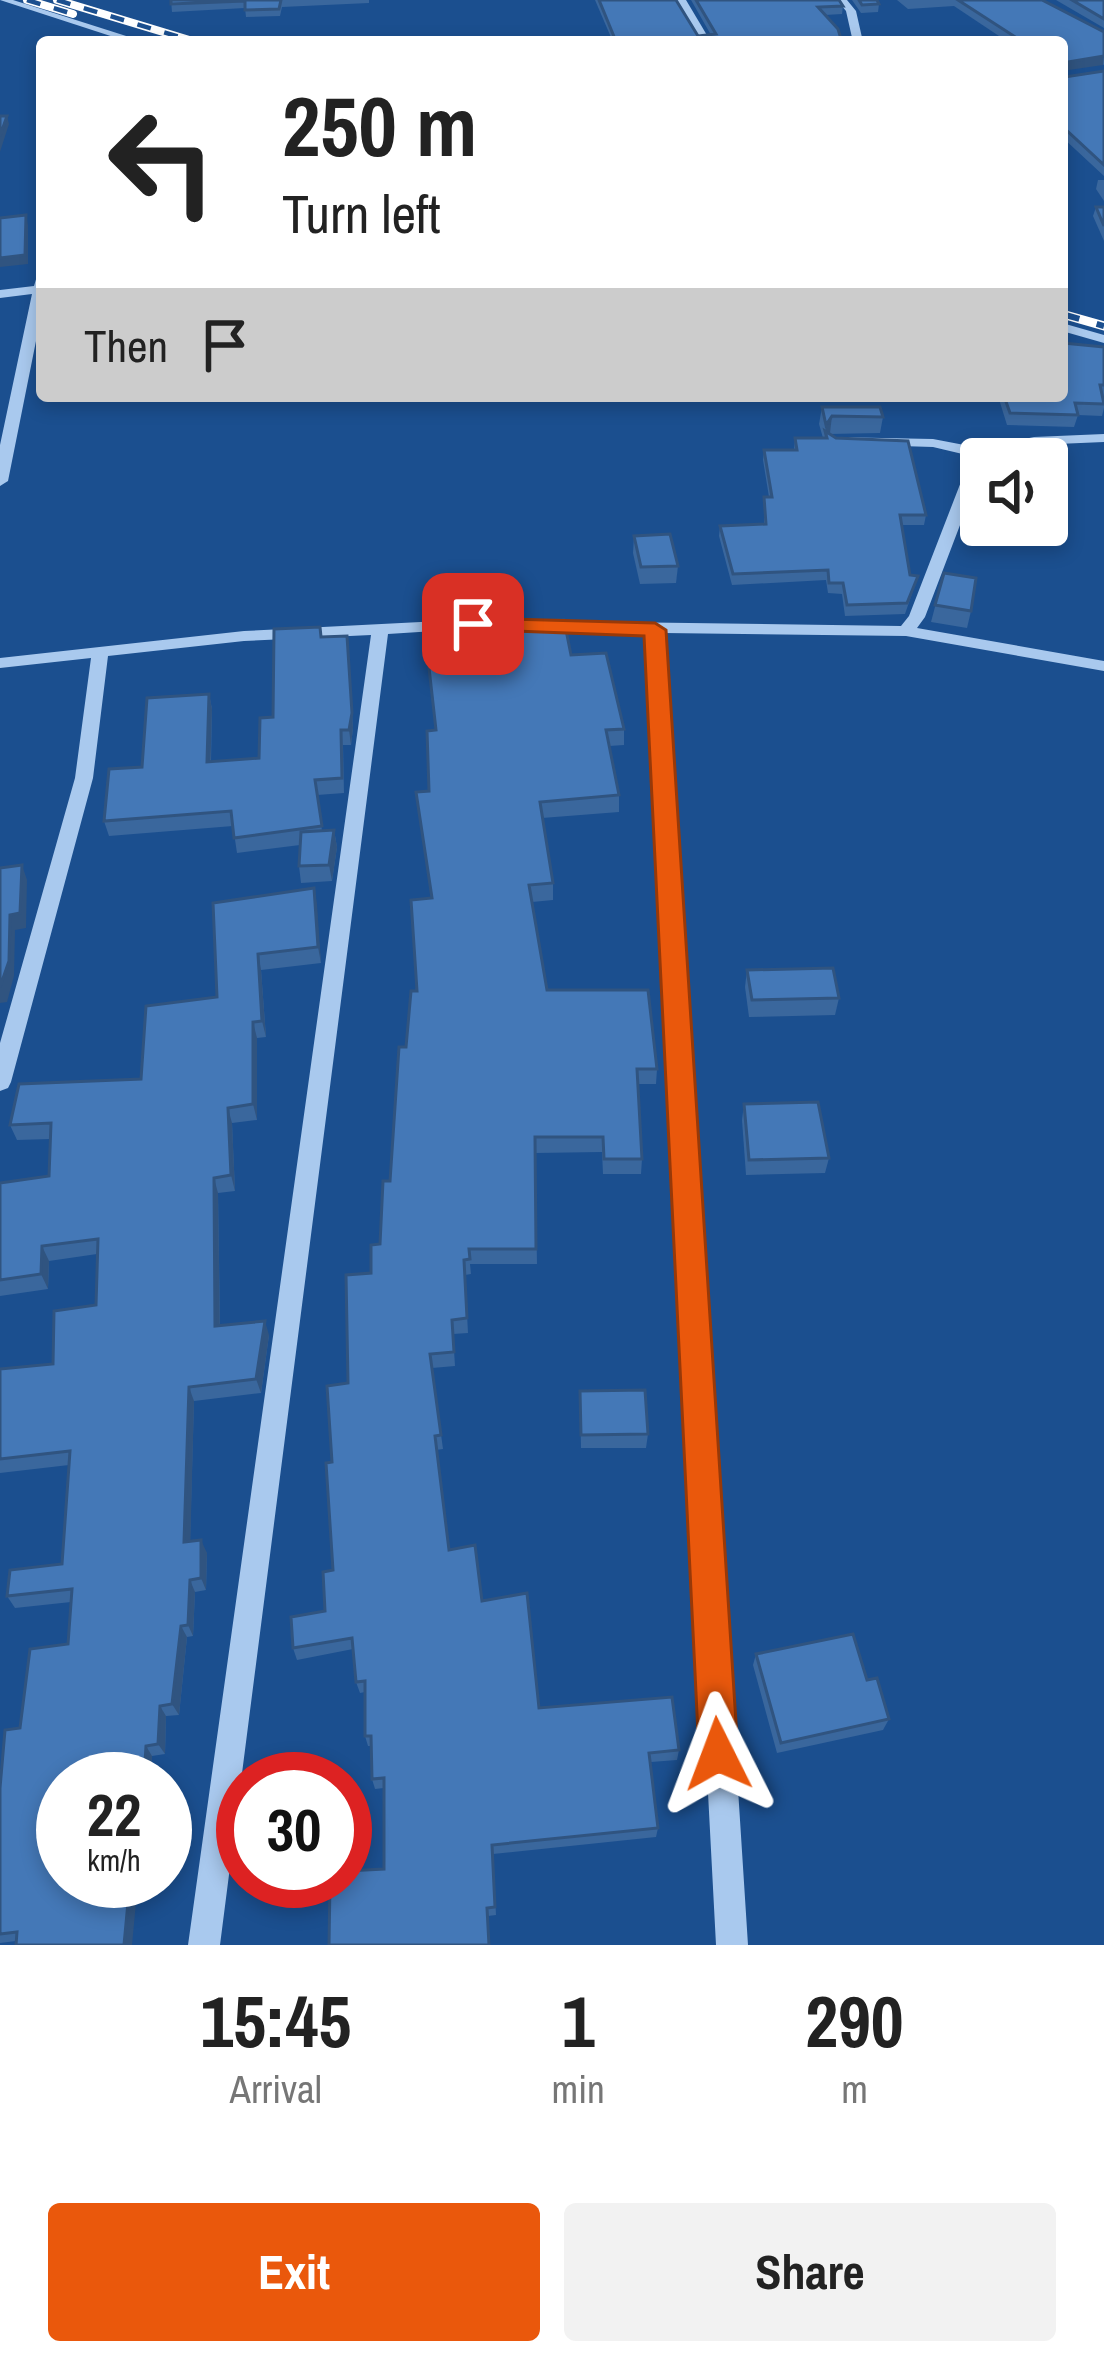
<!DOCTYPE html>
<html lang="en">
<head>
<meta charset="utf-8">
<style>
  body { margin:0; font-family:"Archivo Narrow",sans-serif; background:#f2f2f2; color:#222; height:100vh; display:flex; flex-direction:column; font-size:45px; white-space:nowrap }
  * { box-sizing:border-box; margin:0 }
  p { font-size:39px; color:#767676 }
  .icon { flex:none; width:66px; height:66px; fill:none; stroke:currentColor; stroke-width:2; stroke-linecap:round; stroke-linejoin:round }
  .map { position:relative; height:1945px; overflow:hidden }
  .panel { display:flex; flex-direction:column; background:#fff; flex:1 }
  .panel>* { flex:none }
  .guide { position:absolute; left:36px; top:36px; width:1032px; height:366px; border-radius:12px; box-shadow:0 6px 18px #0003; background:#fff; color:#222; overflow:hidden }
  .fabs { position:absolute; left:960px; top:438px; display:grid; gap:24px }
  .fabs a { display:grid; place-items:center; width:108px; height:108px; border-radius:12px; background:#fff; box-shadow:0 6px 18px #0003; font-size:60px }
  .speed { position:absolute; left:36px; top:1752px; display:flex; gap:24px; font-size:60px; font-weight:700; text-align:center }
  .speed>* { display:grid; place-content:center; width:156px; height:156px; border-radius:50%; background:#fff; box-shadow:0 6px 18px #0003; line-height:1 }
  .speed small { font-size:30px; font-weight:400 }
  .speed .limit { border:18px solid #d22; background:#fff; color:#111 }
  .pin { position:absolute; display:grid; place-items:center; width:102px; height:102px; color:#fff; margin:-51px; border-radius:24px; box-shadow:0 6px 18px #0006 }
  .me { position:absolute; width:132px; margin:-66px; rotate:357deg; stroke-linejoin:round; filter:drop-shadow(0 0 9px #0008) }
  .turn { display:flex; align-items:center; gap:42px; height:252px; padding:0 48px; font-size:54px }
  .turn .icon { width:156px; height:156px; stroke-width:2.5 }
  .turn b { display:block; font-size:84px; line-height:102px }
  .then { display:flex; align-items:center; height:114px; padding:0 48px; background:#0003; gap:24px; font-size:45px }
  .eta { display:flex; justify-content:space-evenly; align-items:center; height:204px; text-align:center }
  .eta b { font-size:72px; font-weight:800; line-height:84px }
  .button { display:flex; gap:24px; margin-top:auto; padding:24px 48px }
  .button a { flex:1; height:138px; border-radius:12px; background:#ea580c; color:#fff; font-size:48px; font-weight:800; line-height:138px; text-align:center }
  .button a+a { background:#f2f2f2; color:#222 }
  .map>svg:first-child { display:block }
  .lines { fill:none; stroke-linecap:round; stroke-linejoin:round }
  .minor { fill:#a9c9ee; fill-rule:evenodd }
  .rail-far1-casing { stroke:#fff; stroke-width:8 }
  .rail-casing { stroke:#fff; stroke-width:9 }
  .rail-far1 { stroke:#1b4f8f; stroke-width:4.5; stroke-dasharray:14; stroke-linecap:butt }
  .rail { stroke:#1b4f8f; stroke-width:6; stroke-dasharray:18; stroke-linecap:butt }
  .wall { fill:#3a679d }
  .shaded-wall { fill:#305480 }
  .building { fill:#4478b7; stroke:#305480; stroke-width:3 }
  .route { fill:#ea580c; stroke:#983908; stroke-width:3 }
</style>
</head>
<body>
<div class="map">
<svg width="1104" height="1945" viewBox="0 0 1104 1945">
  <rect width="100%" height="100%" fill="#1b4f8f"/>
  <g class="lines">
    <g class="minor">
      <path d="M0,0h13l132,42h-16z"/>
      <path d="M676,0h10l25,42h-10z"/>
      <path d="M837,0h10l9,11 7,31h-10l-7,-31z"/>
      <path d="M42,275v36l-34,170 -8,5v-41l32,-151 -32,4v-8l34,-4 3,-10z"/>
      <path d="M1062,323l42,12v8l-42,-12z"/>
      <path d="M1104,434v8l-70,3 -53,14v11l-56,147 -8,11 187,33v10l-198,-35 -242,-3 84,1312h-32l-69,-1312 -108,-2 -9,-5 9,-5 362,5 8,-10 62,-160 -38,-9 -98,-3 -7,-4 2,-3 103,2 47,9 54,-11z"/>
      <path d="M460,620l8,5 -2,4 -78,5 -168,1311h-32l183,-1310 -127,6 -136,15 -15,122 -82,304 -3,6 -8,3v-48l75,-265 16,-120 -91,10v-10l244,-27z"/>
    </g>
    <g class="rail-far1-casing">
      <g id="rail-far1">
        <path d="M27,0l46,14"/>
        <path d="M57,0l139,42"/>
      </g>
    </g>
    <g class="rail-casing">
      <path id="rail" d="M1062,314l42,12"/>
    </g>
    <use href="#rail-far1" class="rail-far1"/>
    <use href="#rail" class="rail"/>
  </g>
  <g class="wall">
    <path d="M171,0h198v3l-87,4 -2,9 -34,1 -1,-9 -73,4z"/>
    <path d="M595,0h81l22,36 13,-1 -20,-35h148l4,6 -1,8 -17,1 17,27h-229z"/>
    <path d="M852,0h25l2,4 -1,8 -17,1z"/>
    <path d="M897,0h145l62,32v33l-42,-23h-54l-54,-36 -46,3z"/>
    <path d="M1056,0h48v28z"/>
    <path d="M1104,71v105l-42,-39v-62l3,2z"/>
    <path d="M1098,180h6v21l-8,-12z"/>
    <path d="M1096,207h8v34l-11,-25z"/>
    <path d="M1104,347v61l-2,8 -24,-1 -4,12 -67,-2 -9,-29h64z"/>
    <path d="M822,407l61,10 -3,16 -51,1 97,81 -2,10h-23l9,50 8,1 -13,38 -60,2 -3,-22 -14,-1 -2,-13 -94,5 -13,-49 1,-10 44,-2v-27h5l-6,-37 1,-10h30l1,-12h28l-4,-14z"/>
    <path d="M634,536l44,30 -2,17 -36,1 -7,-31z"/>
    <path d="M944,573l27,38 -4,17 -36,-6z"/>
    <path d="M434,623l137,32 53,74v16l-15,1 10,49v17l-77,6 11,65v17l-21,2 15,88 110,79 -1,15h-18l4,75 -1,15h-38l-1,-22 -67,1 2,111h-67l1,10 -6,1 3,58 -15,1 2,32 -23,2 11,81 -7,1 13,100 33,51 57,107 140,42 -2,10 -26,2 7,66 -2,9 -163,17 3,61 -8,1 -104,-47v-81l-9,1 -3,-10 -1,-33h-3l-3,-10v-44l-5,1 -4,-11 -3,-33 -56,11 -4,-12 32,-37 8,-41 -1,-108 39,-189 9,-29 10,-63 16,-134 25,-149 -15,-106 13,-1 6,-61 3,-72z"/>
    <path d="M347,636l6,92 -2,17h-8l1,48 -27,2 5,36 12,-1 3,17 -5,34 -31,2 -2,-17 1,-21 -63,8 -4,-27 -124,10 -5,-15 38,-54 67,-73 3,15 -1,53 48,-4 14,-41 49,-80z"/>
    <path d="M314,888l7,75 -60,7 5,67 -9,1v82l-25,3 3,68 -17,2 2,133 49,9 -8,58 -67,8 -4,141 17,11 -1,37 -11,2 -2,44 -6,1 -8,78 -13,1 -1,38 -13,2 -1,23h-88l-47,162 -16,2v-155l20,-60 48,-84 3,-42 -56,6 -8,-12 55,-32 7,-99 -69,8v-104l53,-5 43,-59 1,-51 -48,7 -1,28 -48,7v-113l49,-7 1,-37 -33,1 -7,-15 131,-46z"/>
    <path d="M747,970l92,28 -4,17 -86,2 -4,-30z"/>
    <path d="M744,1104l85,54 -4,15 -79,2 -4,-55z"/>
    <path d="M580,1391l68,43 -2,14h-65z"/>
    <path d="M756,1654l111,26 22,39 -6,11 -106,23 -24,-88z"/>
    <path d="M165,1816l13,8 -1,46 -12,1z"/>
  </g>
  <g class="shaded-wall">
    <path d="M1104,56l-1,9 -41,6v-8z"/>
    <path d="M7,116l2,8 -9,28v-16z"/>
    <path d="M26,215l2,10v39l-28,3v-9z"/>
    <path d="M832,416l-2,17 -3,4 -2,-6 -1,10 2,-16z"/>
    <path d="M347,636l6,92 -2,17 -2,-15z"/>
    <path d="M209,694l3,15 -2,68 -3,-15z"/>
    <path d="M334,830l3,17 -5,34 -3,-16z"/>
    <path d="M22,865l5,15 -1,48 -11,2 -1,46 -7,26 -7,1v-16l10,-72z"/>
    <path d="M314,888l3,16 4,59 -3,-16z"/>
    <path d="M258,954l3,16 5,67 -4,-16z"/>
    <path d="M253,1022l4,16v82l-4,-16z"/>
    <path d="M228,1108l4,15 3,68 -4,-16z"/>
    <path d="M214,1178l4,15 2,147 -5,-14z"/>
    <path d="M42,1246l7,15 -1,28 -7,-15z"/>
    <path d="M265,1321l4,14 -8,58 -5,-14z"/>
    <path d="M189,1387l5,14 -4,154 -6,-13z"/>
    <path d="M201,1540l6,13 -1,37 -5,-12z"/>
    <path d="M190,1580l5,12 -2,44 -5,-11z"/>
    <path d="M181,1626l6,11 -8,78 -7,-11z"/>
    <path d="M160,1706l6,10 -1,38 -7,-10z"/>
    <path d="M146,1746l6,10 -1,23h-7z"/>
    <path d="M172,1815l6,9 -1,46 -7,-9z"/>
    <path d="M130,1881h8l-6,64h-8z"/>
  </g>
  <g class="building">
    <path d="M171,0h110l-2,9 -34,1v-9l-74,3z"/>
    <path d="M599,0h77l22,36 18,-2 -20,-34h143l4,6 -25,1 20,22 4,13h-213l-1,-4 -13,1z"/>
    <path d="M859,0h18l2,4 -17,1z"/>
    <path d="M958,0h84l62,32v24l-42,7v-21h-39z"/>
    <path d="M1072,0h32v19z"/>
    <path d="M1104,71v94l-42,-39v-51l3,2z"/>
    <path d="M0,116h7l-7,20z"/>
    <path d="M1096,207h8v19z"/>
    <path d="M26,215l-1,40 -25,3v-40z"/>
    <path d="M1063,343l41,4v38h-4l4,19 -29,-1 3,12 -68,-2 -6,-17h58z"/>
    <path d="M822,407h58l3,10 -51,-1 -6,9z"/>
    <path d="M825,431l11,7 72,3 18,74h-26l10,60 8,1 -11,27 -60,2 -4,-22h-14l-1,-13 -95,4 -13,-48 46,-2 -2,-27h8l-8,-47h33l-2,-12h32z"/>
    <path d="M670,534l8,32 -37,1 -7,-31z"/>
    <path d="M944,573l32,5 -5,33 -36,-6z"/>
    <path d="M564,620l7,35 35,-2 18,76 -18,1 13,65 -79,7 13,81 -24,2 18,105h101l9,79h-20l5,90h-38l-1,-22h-68l1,112h-67l1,10 -6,1 3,58 -15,2 2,32 -24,2 11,81 -6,1 14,114 26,-5 7,56 45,-8 12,115 133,-11 7,53 -30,3 9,75 -166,17 3,62 -8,1 2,37h-160l1,-64h15v-10l39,-2v-91l-12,1 -1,-43h-6v-55l-9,1 -4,-44 -59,10 -2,-31 34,-6 -2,-39 10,-2 -7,-107 6,-1 -5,-76 21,-3 -2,-108 25,-2v-28l9,-1 3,-63h7l9,-134h7l5,-56h6l-6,-91 21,-2 -16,-106 13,-1 -2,-60 9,-1 -8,-71 11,-1 -5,-35z"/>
    <path d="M320,627l1,10 26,-1 5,77 -3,17h-8l1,48 -27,2 7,46 -88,12 -3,-27 -127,10 5,-52 33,-2 5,-69 62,-4 -2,68 52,-4 1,-40 13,-1 1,-88z"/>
    <path d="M334,830l-5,35 -30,1 2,-34z"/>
    <path d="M22,865l-2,48 -10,2 -1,46 -9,26v-119z"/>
    <path d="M314,888l4,59 -60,7 4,67 -9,1v82l-25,4 3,67 -17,3 1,148 50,-5 -9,58 -67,8 -5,155 17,-2v38l-11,2 -2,45 -7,1 -9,78 -12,2 -2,38 -12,2 -2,33h-81v102h67l-6,64h-108l1,-13 -17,2v-146l5,-58 15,-2 10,-79 38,-5 4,-55 -65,7 3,-26 52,-6 8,-113 -70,8v-90l53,-5 1,-53 42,-6 2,-66 -56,7 -1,28 -41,6v-97l49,-7 2,-53 -41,2 9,-41 122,-5 5,-73 71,-9 -4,-94z"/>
    <path d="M833,968l6,30 -87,2 -5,-30z"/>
    <path d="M818,1102l11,56 -80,2 -5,-56z"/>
    <path d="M645,1390l3,44 -67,1 -1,-44z"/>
    <path d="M853,1634l14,46 10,-2 12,41 -108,24 -25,-89z"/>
    <path d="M172,1815l-2,46 -5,1v-46z"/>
  </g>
  <path class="route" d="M473,618l182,5 11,7 72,1124 -6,14 -14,6 -14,-6 -5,-14 -55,-1118 -178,-7 -4,-5z"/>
</svg>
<div class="fabs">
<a><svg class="icon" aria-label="sound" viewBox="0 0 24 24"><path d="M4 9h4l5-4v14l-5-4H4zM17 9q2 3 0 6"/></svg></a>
</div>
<div class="speed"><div>22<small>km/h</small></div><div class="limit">30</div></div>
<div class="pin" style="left:473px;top:624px;background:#d93025"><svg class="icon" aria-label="arrive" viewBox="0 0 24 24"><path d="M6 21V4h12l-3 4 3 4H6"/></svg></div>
<svg class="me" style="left:718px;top:1754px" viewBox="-20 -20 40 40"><path d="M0-17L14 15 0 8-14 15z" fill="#ea580c" stroke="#fff" stroke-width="4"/></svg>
<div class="guide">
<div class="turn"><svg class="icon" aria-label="left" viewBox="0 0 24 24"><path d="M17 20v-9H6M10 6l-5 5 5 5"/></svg><div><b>250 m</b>Turn left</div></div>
<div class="then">Then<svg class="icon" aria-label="arrive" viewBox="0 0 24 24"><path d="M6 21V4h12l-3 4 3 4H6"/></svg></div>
</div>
</div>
<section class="panel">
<div class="eta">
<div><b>15:45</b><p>Arrival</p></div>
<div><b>1</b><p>min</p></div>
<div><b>290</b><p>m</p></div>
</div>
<div class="button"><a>Exit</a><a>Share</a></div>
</section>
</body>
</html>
